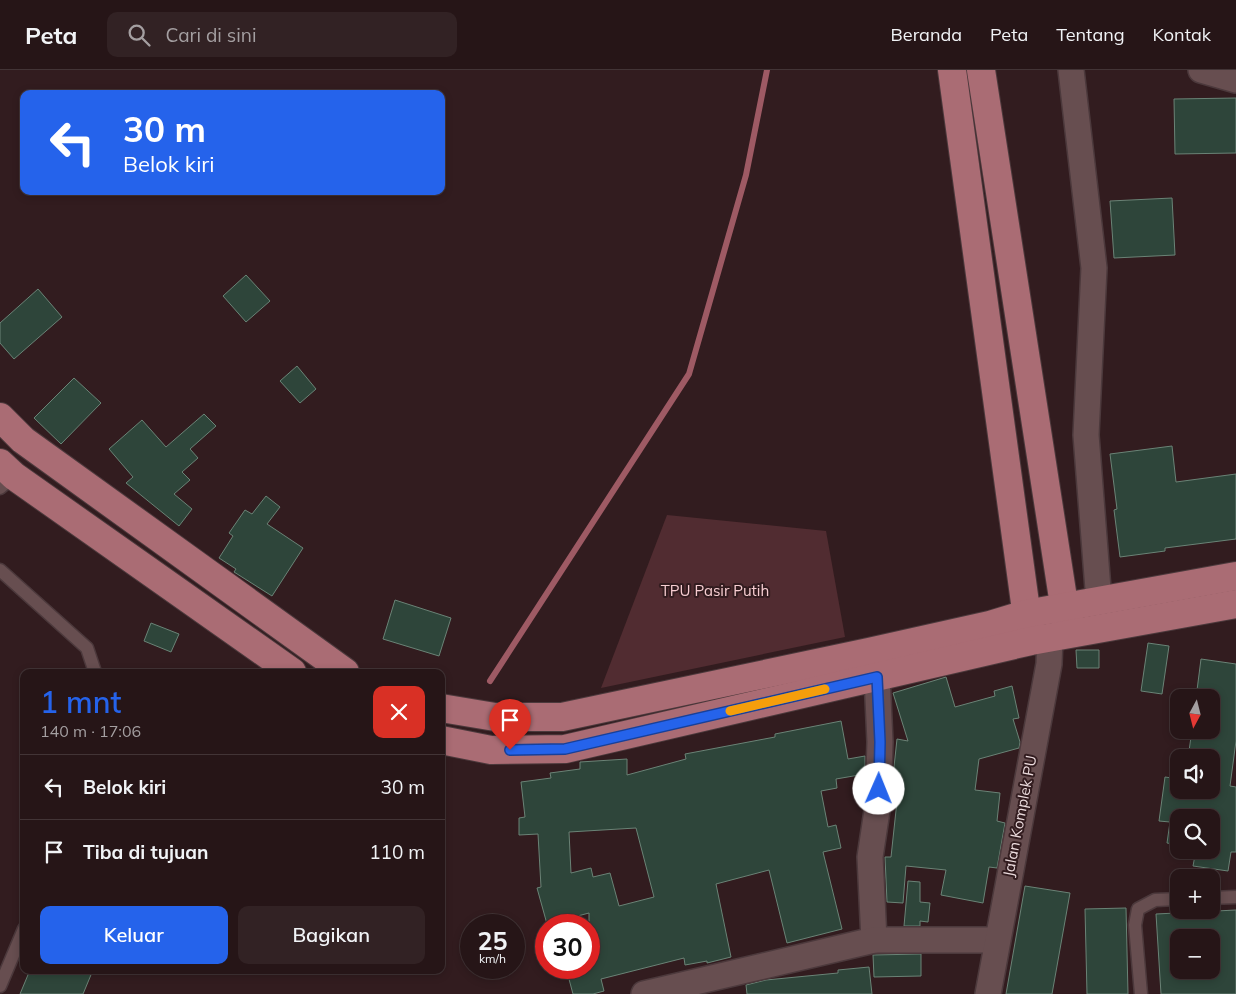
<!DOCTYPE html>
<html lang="id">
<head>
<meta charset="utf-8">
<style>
  body { margin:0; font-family:Mulish,sans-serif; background:#322224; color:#f1f3f6; height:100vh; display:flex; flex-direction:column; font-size:19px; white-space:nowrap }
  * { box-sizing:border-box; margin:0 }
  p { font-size:16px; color:#a49fa1 }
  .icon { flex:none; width:28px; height:28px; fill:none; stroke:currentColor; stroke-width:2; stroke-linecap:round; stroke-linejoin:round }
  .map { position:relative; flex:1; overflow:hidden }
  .panel { position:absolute; left:20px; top:599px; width:425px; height:305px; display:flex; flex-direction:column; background:#261517; border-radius:10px; box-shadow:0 2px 8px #0003,0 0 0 1px #423436 }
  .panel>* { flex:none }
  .banner { position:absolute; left:20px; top:20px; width:425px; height:105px; border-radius:10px; box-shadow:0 2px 8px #0003,0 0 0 1px #423436; background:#2563eb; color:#fff; overflow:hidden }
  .needle { width:32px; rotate:187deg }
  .buttons { position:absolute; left:1170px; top:619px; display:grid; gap:10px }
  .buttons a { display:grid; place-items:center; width:50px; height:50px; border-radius:10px; background:#261517; box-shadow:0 2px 8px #0003,0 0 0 1px #423436; font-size:25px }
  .speed { position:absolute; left:460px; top:844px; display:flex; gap:10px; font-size:25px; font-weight:700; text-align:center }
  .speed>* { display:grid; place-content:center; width:65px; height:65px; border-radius:50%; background:#261517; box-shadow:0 2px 8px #0003,0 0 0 1px #423436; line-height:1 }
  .speed small { font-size:12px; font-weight:400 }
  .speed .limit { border:8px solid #d22; background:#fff; color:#111 }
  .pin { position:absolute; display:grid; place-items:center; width:42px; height:42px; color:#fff; margin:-51px -21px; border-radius:50% 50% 50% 0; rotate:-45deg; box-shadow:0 0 5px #0007 }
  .pin .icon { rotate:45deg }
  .me { position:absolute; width:55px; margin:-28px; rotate:1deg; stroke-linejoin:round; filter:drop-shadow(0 0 4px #0008) }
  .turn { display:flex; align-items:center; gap:18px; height:105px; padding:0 20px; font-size:22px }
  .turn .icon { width:65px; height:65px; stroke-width:2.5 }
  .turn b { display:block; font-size:35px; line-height:42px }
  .round { display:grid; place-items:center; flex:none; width:52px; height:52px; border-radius:10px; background:#322224 }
  .head { display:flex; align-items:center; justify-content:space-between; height:85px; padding:0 20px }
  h1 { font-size:30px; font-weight:600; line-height:38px; color:#2563eb }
  .cta { display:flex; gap:10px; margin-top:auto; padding:10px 20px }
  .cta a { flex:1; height:58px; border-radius:10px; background:#2563eb; color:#fff; font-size:20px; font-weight:600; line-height:58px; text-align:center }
  .cta a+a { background:#322224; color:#f1f3f6 }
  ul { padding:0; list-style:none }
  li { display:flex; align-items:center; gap:15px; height:65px; padding:0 20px; border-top:1px solid #423436 }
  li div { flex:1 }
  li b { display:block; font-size:19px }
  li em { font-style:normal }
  header { display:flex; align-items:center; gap:30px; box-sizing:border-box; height:70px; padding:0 25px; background:#261517; border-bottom:1px solid #423436 }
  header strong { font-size:24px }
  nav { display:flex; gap:28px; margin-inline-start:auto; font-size:18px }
  .search { width:350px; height:45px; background:#322224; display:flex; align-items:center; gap:12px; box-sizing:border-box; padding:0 18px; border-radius:10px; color:#a49fa1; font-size:19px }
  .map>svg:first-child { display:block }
  .green { fill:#512c31 }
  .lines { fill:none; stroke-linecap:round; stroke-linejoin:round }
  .stream { stroke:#9e5a64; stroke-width:6 }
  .building { fill:#2e453a; stroke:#6a8376; fill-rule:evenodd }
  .service-casing { stroke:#4c393c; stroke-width:15 }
  .minor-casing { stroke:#4c393c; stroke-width:28 }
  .trunk-casing { stroke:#4c393c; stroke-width:30 }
  .service { stroke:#674e50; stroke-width:12 }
  .minor { stroke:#674e50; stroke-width:25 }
  .trunk { stroke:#aa6c74; stroke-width:28 }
  .route-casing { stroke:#184099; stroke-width:12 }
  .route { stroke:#2563eb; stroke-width:9 }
  .slow { stroke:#f59e0b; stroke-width:9 }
  .labels { text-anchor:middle; stroke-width:4; stroke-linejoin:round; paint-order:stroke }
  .park-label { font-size:15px; fill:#f7cdd1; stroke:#321c1f }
  .street-label { font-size:15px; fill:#ecdcde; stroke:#321c1f }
</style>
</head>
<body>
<header>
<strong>Peta</strong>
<div class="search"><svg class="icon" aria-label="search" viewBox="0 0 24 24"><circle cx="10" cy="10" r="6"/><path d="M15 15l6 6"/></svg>Cari di sini</div>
<nav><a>Beranda</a><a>Peta</a><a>Tentang</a><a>Kontak</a></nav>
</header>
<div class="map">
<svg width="1236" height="924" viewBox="0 0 1236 924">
  <rect width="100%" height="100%" fill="#321c1f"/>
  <path class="green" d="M667,445l159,16 19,106 -244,51z"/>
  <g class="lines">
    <path class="stream" d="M490,611l199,-307 57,-199 21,-105"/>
  </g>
  <g class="building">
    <path d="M1236,28v55l-61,1 -1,-55z"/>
    <path d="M1172,128l3,57 -61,3 -4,-57z"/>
    <path d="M246,205l24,26 -24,21 -23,-26z"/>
    <path d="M38,219l24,28 -48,42 -14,-16v-20z"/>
    <path d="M297,296l19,23 -16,14 -20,-22z"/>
    <path d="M74,308l27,25 -40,41 -27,-26z"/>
    <path d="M204,344l12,12 -26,23 8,9 -16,14 8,8 -16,14 18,15 -13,17 -53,-43 7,-6 -24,-28 33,-29 24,27z"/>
    <path d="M1172,376l4,36 60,-8v65l-71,9v3l-45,6 -6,-47 3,-1 -7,-55z"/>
    <path d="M266,426l14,11 -13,17 36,24 -31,48 -38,-24 2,-3 -17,-11 14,-22 -4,-3 16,-23 7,4z"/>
    <path d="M395,530l56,18 -12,38 -56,-17z"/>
    <path d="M151,553l28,11 -8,18 -27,-11z"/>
    <path d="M1148,573l21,3 -7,48 -21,-3z"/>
    <path d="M1076,580h23v18h-22z"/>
    <path d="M1201,589l35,5v77l-6,45 6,1v65h-5l-3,19 -35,-5 3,-16h15v-32h-32v27l-12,-2 3,-21 -11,-1 6,-44 14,2v11h32v-32h-23l4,-28h19v-32h-15z"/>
    <path d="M946,607l9,30 40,-11 -1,-5 18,-5 7,32 -6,1 7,23 -1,6 -40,11 -4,31 25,3 -3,28 8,2 -8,45 -8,-1 -6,36 -42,-8 5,-25 -40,-4 -3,37 -16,-1 -2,-45h6l9,-84 -7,-1 1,-5 3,-28 11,2 -15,-48z"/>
    <path d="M841,651l7,38 17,-3v18l-29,5 1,9 -16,3 7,36 8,-2 5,23 -18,4 19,77 -55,14 -18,-73 -53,14 15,73 -24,6v-2l-22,4 -1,-7 -83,21 3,12 -11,3h-20l-7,-26h23v-55l-42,11 -10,-36 4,-1 -3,-53 -19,1v-17l6,-1 -4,-35 30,-4 -1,-5 30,-4v-7l47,-3v16l59,-16 -1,-5 90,-17v-3zM636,758l18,69 -35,9 -9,-33 -17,4 -2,-9 -20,5 -2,-41z"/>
    <path d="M908,811l12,1v20l10,1 -2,19 -8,-1v5h-16z"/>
    <path d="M1025,816l45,7 -18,101h-46z"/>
    <path d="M1126,838l2,86h-41l-2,-85z"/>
    <path d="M1236,840v84h-75l-5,-80zM1179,868h32v32h-32z"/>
    <path d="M921,884v22l-47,1 -1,-22z"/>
    <path d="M869,897l3,27h-125l-1,-9 20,-5 72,-7v-3z"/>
    <path d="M30,900h63l-10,24h-63z"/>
  </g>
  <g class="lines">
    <g class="service-casing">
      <g id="service">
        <path d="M0,418l14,-12"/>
        <path d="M0,500l87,78 8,24"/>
        <path d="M1211,828l25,-1"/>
        <path d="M0,916l24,-57"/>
        <path d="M1141,924l-6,-69 3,-16 17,-9 24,-1"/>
      </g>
    </g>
    <g class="minor-casing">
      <g id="minor">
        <path d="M1071,0l23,198 -8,167 13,167"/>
        <path d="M1201,0l35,10"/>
        <path d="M874,870l-4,-83 8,-53 2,-62 -3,-65"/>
        <path d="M644,924l230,-54h123"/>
        <path d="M988,924l61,-330 1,-27"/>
      </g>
    </g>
    <g class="trunk-casing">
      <g id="trunk">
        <path d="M952,0l77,562"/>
        <path d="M981,0l86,554"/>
        <path d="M0,347l23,23 322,232"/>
        <path d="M0,393l14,13 278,196"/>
        <path d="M441,638l54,9h67l307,-65 121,-27 36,-11 210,-38"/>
        <path d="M441,670l50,10 74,-1 466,-108 205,-37"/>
      </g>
    </g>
    <use href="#service" class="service"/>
    <use href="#minor" class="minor"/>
    <use href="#trunk" class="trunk"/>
  </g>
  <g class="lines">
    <g class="route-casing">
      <path id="route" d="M510,680l55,-1 312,-72 3,65 -1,47"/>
    </g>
    <use href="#route" class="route"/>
    <path class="slow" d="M730,641l95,-22"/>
  </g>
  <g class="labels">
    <g class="park-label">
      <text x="715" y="526">TPU Pasir Putih</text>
    </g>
    <g class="street-label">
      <text transform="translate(1020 746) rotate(-79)" y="5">Jalan Komplek PU</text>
    </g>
  </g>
</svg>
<div class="buttons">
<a><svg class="needle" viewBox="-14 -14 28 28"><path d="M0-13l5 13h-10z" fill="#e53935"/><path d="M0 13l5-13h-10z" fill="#a49fa1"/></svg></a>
<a><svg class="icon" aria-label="sound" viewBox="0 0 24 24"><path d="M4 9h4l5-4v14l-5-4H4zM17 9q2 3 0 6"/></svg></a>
<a><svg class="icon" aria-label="search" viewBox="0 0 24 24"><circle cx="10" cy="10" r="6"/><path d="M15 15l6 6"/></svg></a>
<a>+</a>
<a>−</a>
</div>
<div class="speed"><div>25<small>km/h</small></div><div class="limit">30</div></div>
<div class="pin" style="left:510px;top:680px;background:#d93025"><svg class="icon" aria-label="arrive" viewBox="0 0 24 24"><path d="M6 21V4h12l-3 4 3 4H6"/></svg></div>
<svg class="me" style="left:879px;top:719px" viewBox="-20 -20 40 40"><circle r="19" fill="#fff"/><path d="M0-13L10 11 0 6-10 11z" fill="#2563eb"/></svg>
<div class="banner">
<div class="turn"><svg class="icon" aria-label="left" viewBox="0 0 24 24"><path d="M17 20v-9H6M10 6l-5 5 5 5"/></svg><div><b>30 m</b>Belok kiri</div></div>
</div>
<section class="panel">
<div class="head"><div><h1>1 mnt</h1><p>140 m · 17:06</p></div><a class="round" style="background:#d93025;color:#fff"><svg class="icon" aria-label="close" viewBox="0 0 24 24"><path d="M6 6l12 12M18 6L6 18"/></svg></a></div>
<ul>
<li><svg class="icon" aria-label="left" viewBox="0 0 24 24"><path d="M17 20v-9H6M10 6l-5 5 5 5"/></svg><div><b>Belok kiri</b></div><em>30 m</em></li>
<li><svg class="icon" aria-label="arrive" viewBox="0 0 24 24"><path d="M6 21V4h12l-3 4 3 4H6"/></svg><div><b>Tiba di tujuan</b></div><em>110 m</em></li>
</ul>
<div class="cta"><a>Keluar</a><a>Bagikan</a></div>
</section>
</div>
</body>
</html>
